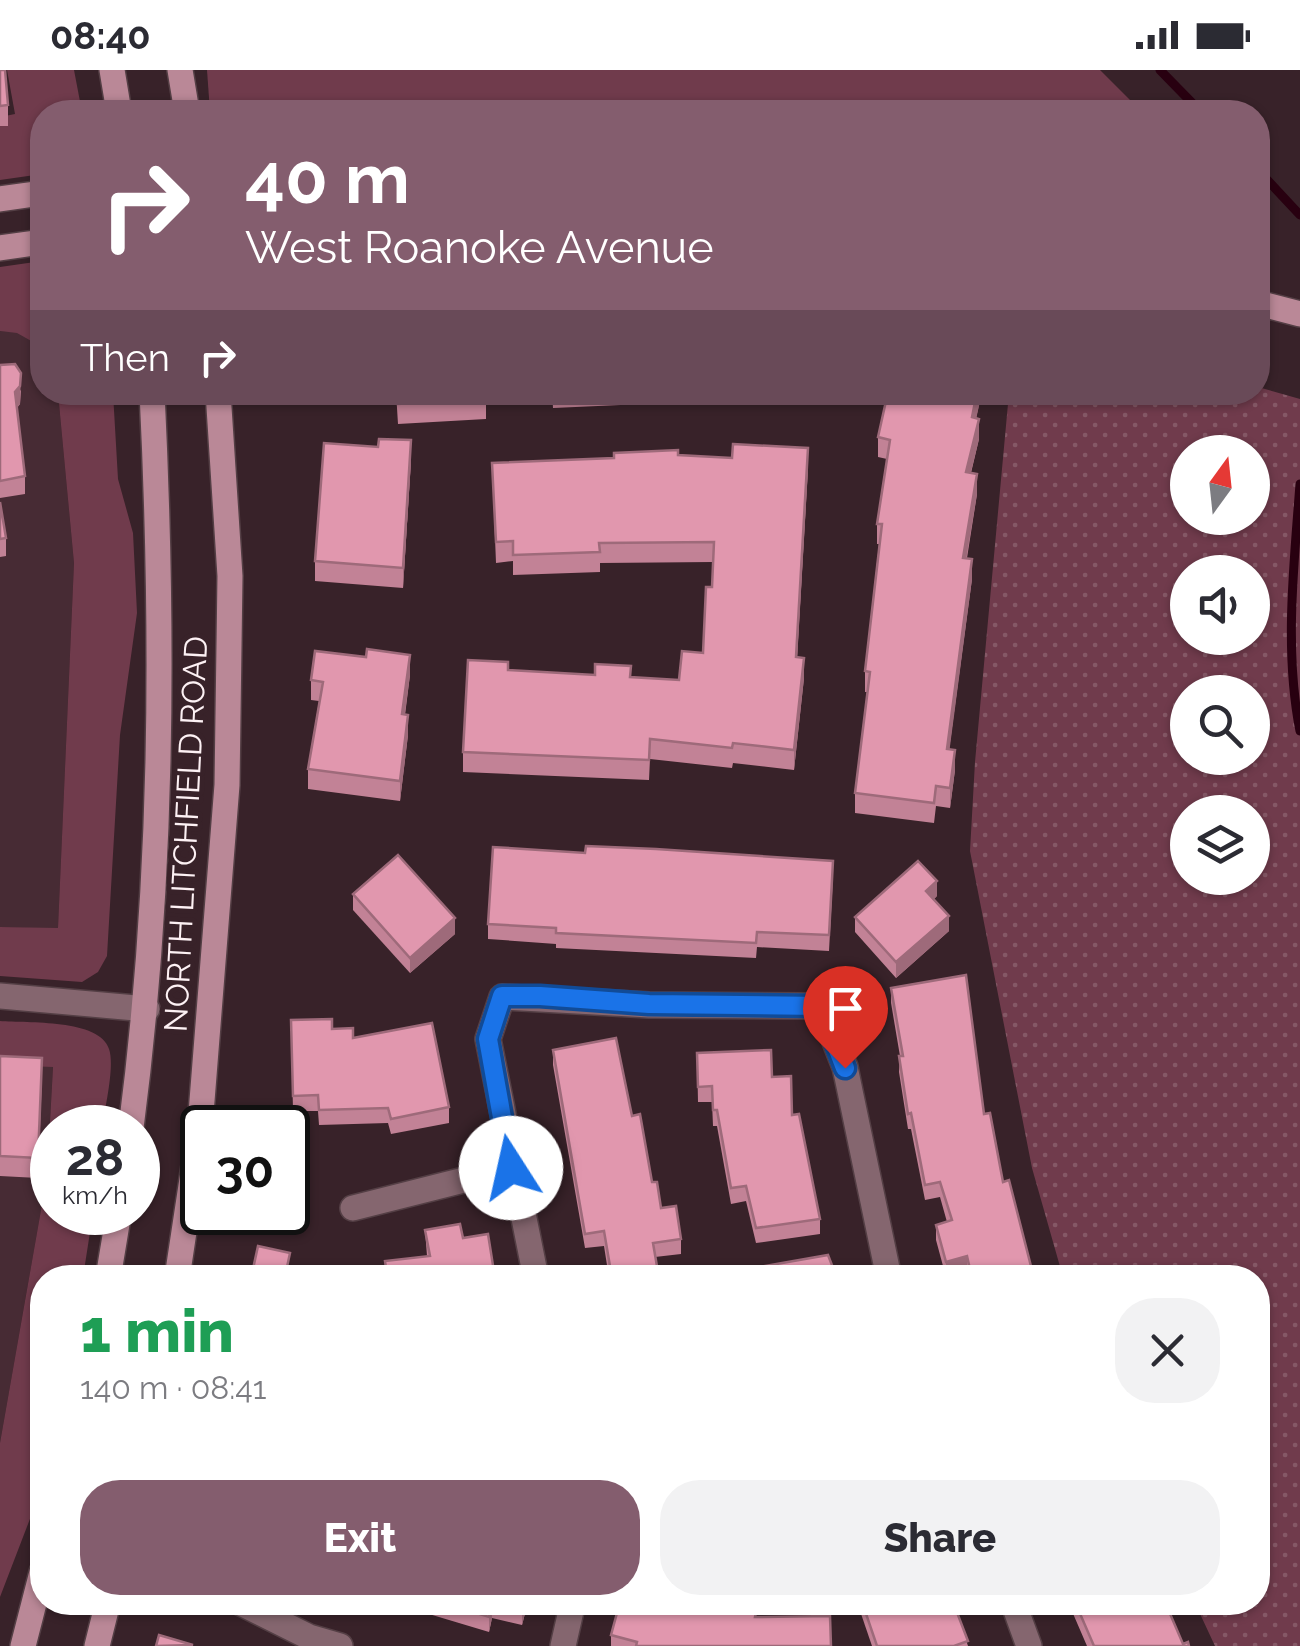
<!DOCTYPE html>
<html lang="en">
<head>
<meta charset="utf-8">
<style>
  body { margin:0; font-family:Raleway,sans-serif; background:#f2f2f3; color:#2b2b33; height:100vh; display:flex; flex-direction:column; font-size:38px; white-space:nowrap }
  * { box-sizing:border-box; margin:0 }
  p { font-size:32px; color:#7c7c81 }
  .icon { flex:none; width:55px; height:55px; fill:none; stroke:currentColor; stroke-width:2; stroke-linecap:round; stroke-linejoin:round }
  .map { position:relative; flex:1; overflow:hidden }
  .sheet { position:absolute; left:30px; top:1195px; width:1240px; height:350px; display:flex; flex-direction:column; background:#fff; border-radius:40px; box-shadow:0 2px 8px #0004 }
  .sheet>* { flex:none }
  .top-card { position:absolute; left:30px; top:30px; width:1240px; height:305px; border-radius:40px; box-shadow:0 2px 8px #0004; background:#845d6e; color:#fff; overflow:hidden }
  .needle { width:65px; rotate:15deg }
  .buttons { position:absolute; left:1170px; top:365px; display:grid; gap:20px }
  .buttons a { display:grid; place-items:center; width:100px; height:100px; border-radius:50%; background:#fff; box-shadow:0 2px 8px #0004; font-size:50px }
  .speed { position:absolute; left:30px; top:1035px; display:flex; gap:20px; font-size:50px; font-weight:700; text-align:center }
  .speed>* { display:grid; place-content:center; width:130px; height:130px; border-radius:50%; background:#fff; box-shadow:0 2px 8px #0004; line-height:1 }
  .speed small { font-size:25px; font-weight:400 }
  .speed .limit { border:5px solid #111; border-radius:15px; background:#fff; color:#111 }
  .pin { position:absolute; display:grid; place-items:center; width:85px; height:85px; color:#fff; margin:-102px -42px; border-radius:50% 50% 50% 0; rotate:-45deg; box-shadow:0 0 10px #0007 }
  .pin .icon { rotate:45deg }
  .me { position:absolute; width:110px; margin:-55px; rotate:350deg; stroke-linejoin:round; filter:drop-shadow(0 0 8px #0008) }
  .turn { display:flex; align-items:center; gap:35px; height:210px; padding:0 50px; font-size:45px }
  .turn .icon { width:130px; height:130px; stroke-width:2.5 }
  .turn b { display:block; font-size:70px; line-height:85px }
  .then { display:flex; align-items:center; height:95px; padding:0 50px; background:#0003; gap:20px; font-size:38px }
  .round { display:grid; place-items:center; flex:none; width:105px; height:105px; border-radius:40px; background:#f2f2f3 }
  .overview { display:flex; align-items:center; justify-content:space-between; height:170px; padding:0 50px }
  h1 { font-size:60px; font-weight:800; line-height:75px; color:#1e9e55 }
  .primary-button { display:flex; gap:20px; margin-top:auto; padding:20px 50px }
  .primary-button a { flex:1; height:115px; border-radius:40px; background:#845d6e; color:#fff; font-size:40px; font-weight:800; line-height:115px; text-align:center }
  .primary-button a+a { background:#f2f2f3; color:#2b2b33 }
  .status { display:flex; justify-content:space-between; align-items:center; height:70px; padding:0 50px; background:#fff; direction:ltr }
  .status svg { height:28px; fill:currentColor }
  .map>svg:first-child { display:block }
  .built { fill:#472b34 }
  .grass { fill:url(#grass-dots); fill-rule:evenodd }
  .garden { fill:#703b4c }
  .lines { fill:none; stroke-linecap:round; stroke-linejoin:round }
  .stream { stroke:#280010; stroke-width:9 }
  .minor-casing { stroke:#543f45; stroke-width:28 }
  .secondary-casing { stroke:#543f45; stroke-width:28 }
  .minor { stroke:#85666f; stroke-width:25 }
  .secondary { stroke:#ba8897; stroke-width:25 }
  .wall { fill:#c28296 }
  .shaded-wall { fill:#9e6a7a }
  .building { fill:#e197ae; stroke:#9e6a7a; stroke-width:2.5 }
  .route-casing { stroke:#114b97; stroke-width:25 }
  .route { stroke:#1a73e8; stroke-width:18 }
  .labels { text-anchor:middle; stroke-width:10; stroke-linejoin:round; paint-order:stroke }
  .street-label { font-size:32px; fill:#fdf1f4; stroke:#382229 }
</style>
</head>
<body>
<div class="status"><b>08:40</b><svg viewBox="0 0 49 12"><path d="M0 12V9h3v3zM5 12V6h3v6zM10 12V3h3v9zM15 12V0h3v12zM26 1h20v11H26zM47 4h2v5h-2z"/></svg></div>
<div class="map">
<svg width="1300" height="1576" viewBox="0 0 1300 1576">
  <defs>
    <pattern id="grass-dots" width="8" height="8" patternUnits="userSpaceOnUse" patternTransform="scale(2.5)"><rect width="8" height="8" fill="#703b4c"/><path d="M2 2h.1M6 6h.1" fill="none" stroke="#855866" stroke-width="1.8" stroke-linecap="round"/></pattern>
  </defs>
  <rect width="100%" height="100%" fill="#382229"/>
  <g class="built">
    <path d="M0,261l17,1 22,11 3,4v45l16,1 16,170 -16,366 -58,-2z"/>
    <path d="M0,995l53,1 -6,110 -47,267z"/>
  </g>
  <path class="grass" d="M1258,317l42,12v1247h-85l-20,-43 63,-1v-324l-195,-1 -31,-109 -62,-317 5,-89 34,-369 249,-1zM1188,382h64v66h-64zM1188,502h64v66h-64zM1188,622h64v66h-64zM1188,742h64v66h-64z"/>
  <g class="garden">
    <path d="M7,0h67l8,42h-40v62l-42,6v-63l15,-3z"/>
    <path d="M207,0h893l42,42h-932z"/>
    <path d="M42,191v86l-25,-14 -17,-2v-64z"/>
    <path d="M58,323h55l5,86 15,54 4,80 -17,122 -13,221 -9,16 -16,10 -82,-6v-49l58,1 16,-365z"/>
    <path d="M0,951c27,2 100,-2 109,28 6,17 -4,59 -7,78l-50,1v84l41,1 -10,64 -41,1v198l-4,22 -38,99v-154l47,-267 6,-109 -53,-2z"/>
  </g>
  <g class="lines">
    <g class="stream">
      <path d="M1160,0l41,42"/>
      <path d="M1258,100l42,45"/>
      <path d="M1300,414c-6,81 -16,166 0,247"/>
    </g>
    <g class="minor-casing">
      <g id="minor">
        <path d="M0,926l147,13"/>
        <path d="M353,1138l158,-40"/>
        <path d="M536,1208l-48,-239 14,-42 147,8 172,1 24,61 44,211"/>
        <path d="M239,1532l70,35 31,9"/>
        <path d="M1013,1532l16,44"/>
        <path d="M563,1576l10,-44"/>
      </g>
    </g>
    <g class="secondary-casing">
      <g id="secondary">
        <path d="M112,0l7,42"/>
        <path d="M180,0l7,42"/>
        <path d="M0,129l42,-6"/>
        <path d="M0,178l42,-6"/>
        <path d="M1258,233l42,11"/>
        <path d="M131,1058c32,-245 33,-490 21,-736"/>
        <path d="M108,1208l11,-66"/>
        <path d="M177,1208l23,-152 27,-341 3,-209 -12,-184"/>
        <path d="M23,1576l19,-74"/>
        <path d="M97,1576l11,-44"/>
      </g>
    </g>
    <use href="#minor" class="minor"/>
    <use href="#secondary" class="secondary"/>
  </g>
  <g class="wall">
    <path d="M0,0l8,35v21h-8z"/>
    <path d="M0,295l21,26 -1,13 -3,4 8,68v18l-25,4z"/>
    <path d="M396,322h90v27l-88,5z"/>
    <path d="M552,322h91v12l-90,4z"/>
    <path d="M888,322h94l-6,26 3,21 -8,34 6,21 -10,64 5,21 -23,171 6,20 -5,38 -14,-2 -2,17 -79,-10v-20l12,-101h-2v-21l14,-127h-2v-20l10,-65 -9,-2v-20z"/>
    <path d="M678,385l130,13 -11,189 7,21 -10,92 -61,-7 -1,5 -82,-9 -1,21 -186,-8v-20l45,-82 171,10 24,-27 9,-66 1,-25 -113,1v9l-87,3v-14l-17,2 -4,-100z"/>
    <path d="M411,391l-8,127 -88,-7v-20z"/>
    <path d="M0,432l6,36v18l-6,1z"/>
    <path d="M410,605l-5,40 3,20 -8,66 -92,-12v-20l11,-68 -8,-1v-20z"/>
    <path d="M833,807l-4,74 -72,-4 -1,11 -200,-10v-4l-68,-5v-15z"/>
    <path d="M353,824l102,40 -45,39 -57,-63z"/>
    <path d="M937,826l-3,3 15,32 -53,47 -41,-46v-15z"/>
    <path d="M891,918l93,126 19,68 31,96h-66l-1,-7 -21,6 -10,-37v-15l11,-3 -7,-25 -15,3 -14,-71h-3l-9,-57 1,-16 -9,-53z"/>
    <path d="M291,950l41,9 21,9 96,69v16l-58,11 -3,-11 -69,2 -1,-14h-25z"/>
    <path d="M553,980l79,66 29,92 20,31v15l-26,3 4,21h-50l-5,-32 -19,2 -32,-183z"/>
    <path d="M697,983l75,24 20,38 28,104v15l-64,9 -10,-42 -15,3 -14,-78h-4l-1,-24h-14z"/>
    <path d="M0,986l42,22 -4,100 -38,-2z"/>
    <path d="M425,1160l38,8 32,40 -110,-3v-14l42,-5z"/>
    <path d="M389,1532h139l-6,23 -30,-7 -3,14z"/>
    <path d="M857,1532h96l15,44h-96z"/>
    <path d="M1068,1532h97l18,42 6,2h-102z"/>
    <path d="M758,1547l73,29h-220v-11z"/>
  </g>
  <g class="shaded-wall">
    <path d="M21,303l-1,31 -5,6v-18z"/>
    <path d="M977,322h5l-10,46v-21z"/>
    <path d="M979,349v20l-13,53v-20z"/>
    <path d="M411,370v21l-8,127v-20z"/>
    <path d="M808,378v20l-12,209v-20z"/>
    <path d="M977,404v20l-14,84v-20z"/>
    <path d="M972,489v20l-25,190v-20z"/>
    <path d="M410,585v20l-8,60v-21z"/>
    <path d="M804,588v20l-10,92v-20z"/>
    <path d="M408,645v20l-8,66v-20z"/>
    <path d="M955,680v20l-5,38v-20z"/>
    <path d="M937,811v15l-11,10v-15z"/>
    <path d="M949,846v15l-53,47v-16z"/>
    <path d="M455,848v16l-45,39v-15z"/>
    <path d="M967,1186v15l-21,6v-15z"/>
    <path d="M492,1532v16l-3,14v-15z"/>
    <path d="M524,1532h4l-6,23v-15z"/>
  </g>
  <g class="building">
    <path d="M0,0h5l3,35 -8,1z"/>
    <path d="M15,294l6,9 -1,13 -5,6 10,84 -25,5v-116z"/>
    <path d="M398,322h88v7l-88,5z"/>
    <path d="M888,322h89l-5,25 7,2 -13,53 11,2 -14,84 9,1 -25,190 8,1 -5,38 -14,-2 -2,17 -79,-10 15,-121 -5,-1 17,-147h-5l13,-84 -12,-3z"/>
    <path d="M379,369l32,1 -8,128 -88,-7 9,-118 54,4z"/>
    <path d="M733,374l75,4 -12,209 8,1 -10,92 -61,-7 -1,5 -82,-9 -1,21 -186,-8 5,-92 40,2v8l87,5v-11l36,2 -1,11 49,3 3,-29 21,2 3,-66h6l2,-45 -115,1 1,9 -87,3v-14l-17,1 -4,-79 122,-5v-5l64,-3v5l54,3z"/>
    <path d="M0,432l6,36 -6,1z"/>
    <path d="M367,579l43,6 -8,59 6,1 -8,66 -92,-12 15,-87 -12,-2 4,-29 51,6z"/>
    <path d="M586,776l70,3 177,12 -4,74 -72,-3 -1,11 -200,-10v-5l-68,-4 5,-77 92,6z"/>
    <path d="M398,785l57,63 -45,40 -57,-64z"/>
    <path d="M918,791l19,20 -11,10 23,25 -53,46 -41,-45z"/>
    <path d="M966,905l18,139 6,-1 13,69 6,-2 25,98h-62l-5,-22 -21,6 -10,-37 16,-5 -12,-38 -15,3 -14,-72 -3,1 -9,-58h4l-12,-68z"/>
    <path d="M332,949v10l21,-1v10l79,-15 17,84 -58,12 -3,-11 -69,2 -1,-15 -25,1 -2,-76z"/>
    <path d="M616,968l16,78 8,-2 12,68h5l4,26 15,-2 5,33 -28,4 6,35h-47l-8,-47 -19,3 -32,-184z"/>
    <path d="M771,980l1,27 19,-1 1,39 7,-1 21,105 -64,9 -10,-42 -15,2 -14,-78h-4l-1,-24 -14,1 -1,-34z"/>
    <path d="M0,986l42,2 -4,100 -38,-2z"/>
    <path d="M460,1154l3,14 25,-4 7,44h-131l23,-3 -2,-14 45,-5 -5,-26z"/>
    <path d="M258,1176l32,7 -3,14 28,7 -1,4h-63z"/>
    <path d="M828,1185l9,23h-77l-1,-5 7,-2 -1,-5z"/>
    <path d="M441,1532h51l-3,15z"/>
    <path d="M493,1532h31l-2,8z"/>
    <path d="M620,1532h133l5,2 -3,13 75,-1 1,30h-195l1,-4 -26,-7z"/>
    <path d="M862,1532h91l15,39 -14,5h-77z"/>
    <path d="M1075,1532h90l18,42 5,-2 1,4h-95z"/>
    <path d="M159,1565l34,10 -37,1z"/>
  </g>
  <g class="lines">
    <g class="route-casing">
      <path id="route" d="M511,1098l-23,-129 14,-43h38l109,8 172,2 24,62"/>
    </g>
    <use href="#route" class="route"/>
  </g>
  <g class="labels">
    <g class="street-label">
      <text transform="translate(186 764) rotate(-87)" y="11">NORTH LITCHFIELD ROAD</text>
    </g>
  </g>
</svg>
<div class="buttons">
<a><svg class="needle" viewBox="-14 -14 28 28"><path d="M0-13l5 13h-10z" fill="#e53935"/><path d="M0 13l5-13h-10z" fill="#7c7c81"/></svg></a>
<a><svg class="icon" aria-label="sound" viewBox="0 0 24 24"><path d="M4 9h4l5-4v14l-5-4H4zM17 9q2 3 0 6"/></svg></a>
<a><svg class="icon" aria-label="search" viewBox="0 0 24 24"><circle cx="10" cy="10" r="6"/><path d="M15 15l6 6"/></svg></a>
<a><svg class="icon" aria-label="layers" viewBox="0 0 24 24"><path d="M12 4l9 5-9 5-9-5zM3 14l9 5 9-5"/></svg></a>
</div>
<div class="speed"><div>28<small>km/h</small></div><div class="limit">30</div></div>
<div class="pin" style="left:845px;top:998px;background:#d93025"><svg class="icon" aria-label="arrive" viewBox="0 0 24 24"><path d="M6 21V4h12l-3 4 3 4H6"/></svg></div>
<svg class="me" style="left:511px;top:1098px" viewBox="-20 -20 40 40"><circle r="19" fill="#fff"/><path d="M0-13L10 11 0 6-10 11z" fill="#1a73e8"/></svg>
<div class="top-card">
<div class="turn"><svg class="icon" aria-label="right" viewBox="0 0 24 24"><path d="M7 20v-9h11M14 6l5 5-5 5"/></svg><div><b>40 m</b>West Roanoke Avenue</div></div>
<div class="then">Then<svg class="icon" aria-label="right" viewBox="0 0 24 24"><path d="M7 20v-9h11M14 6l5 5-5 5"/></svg></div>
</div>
<section class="sheet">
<div class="overview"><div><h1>1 min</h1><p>140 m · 08:41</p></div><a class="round"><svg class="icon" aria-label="close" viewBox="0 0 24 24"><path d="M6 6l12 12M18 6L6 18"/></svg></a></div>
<div class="primary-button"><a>Exit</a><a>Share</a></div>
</section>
</div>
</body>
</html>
